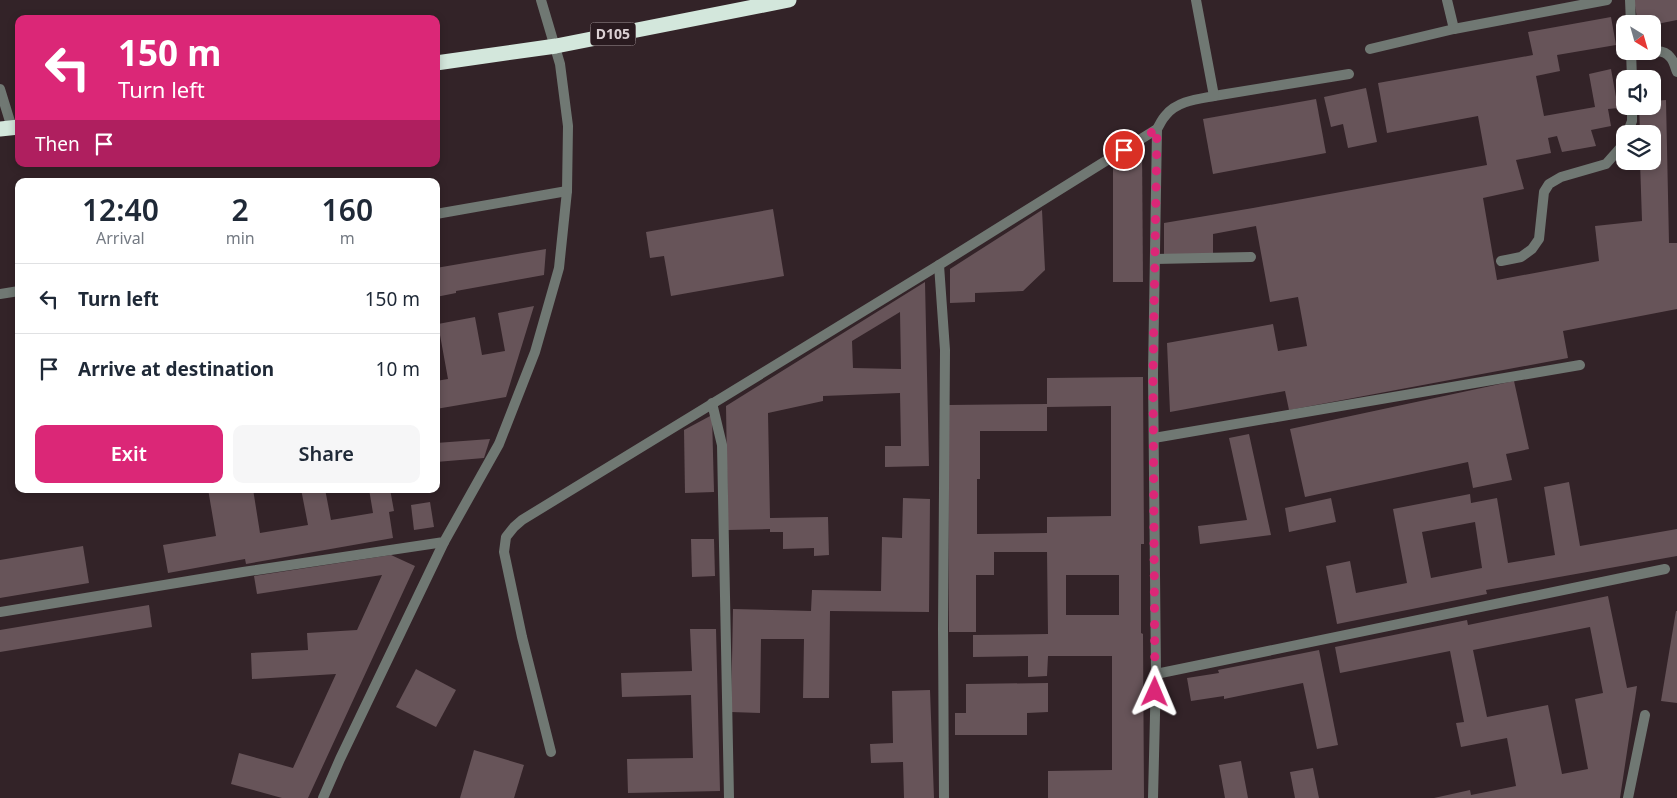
<!DOCTYPE html>
<html lang="en">
<head>
<meta charset="utf-8">
<style>
  body { margin:0; font-family:"Noto Sans",sans-serif; background:#f6f6f7; color:#1f2937; height:100vh; display:flex; flex-direction:column; font-size:19px; white-space:nowrap }
  * { box-sizing:border-box; margin:0 }
  p { font-size:16px; color:#747a83 }
  .icon { flex:none; width:28px; height:28px; fill:none; stroke:currentColor; stroke-width:2; stroke-linecap:round; stroke-linejoin:round }
  .map { position:relative; flex:1; overflow:hidden }
  .sheet { position:absolute; left:15px; top:178px; width:425px; height:315px; display:flex; flex-direction:column; background:#fff; border-radius:10px; box-shadow:0 2px 8px #0003 }
  .sheet>* { flex:none }
  .top-card { position:absolute; left:15px; top:15px; width:425px; height:152px; border-radius:10px; box-shadow:0 2px 8px #0003; background:#db2777; color:#fff; overflow:hidden }
  .needle { width:32px; rotate:143deg }
  .fabs { position:absolute; left:1616px; top:15px; display:grid; gap:10px }
  .fabs a { display:grid; place-items:center; width:45px; height:45px; border-radius:10px; background:#fff; box-shadow:0 2px 8px #0003; font-size:25px }
  .pin { position:absolute; display:grid; place-items:center; width:42px; height:42px; color:#fff; margin:-21px; border:2px solid #fff; border-radius:50%; box-shadow:0 1px 5px #0007 }
  .me { position:absolute; width:55px; margin:-28px; rotate:1deg; stroke-linejoin:round; filter:drop-shadow(0 0 4px #0008) }
  .turn { display:flex; align-items:center; gap:18px; height:105px; padding:0 20px; font-size:22px }
  .turn .icon { width:65px; height:65px; stroke-width:2.5 }
  .turn b { display:block; font-size:35px; line-height:42px }
  .then { display:flex; align-items:center; height:48px; padding:0 20px; background:#0003; gap:10px; font-size:19px }
  .eta { display:flex; justify-content:space-evenly; align-items:center; height:85px; text-align:center }
  .eta b { font-size:30px; font-weight:600; line-height:35px }
  .cta { display:flex; gap:10px; margin-top:auto; padding:10px 20px }
  .cta a { flex:1; height:58px; border-radius:10px; background:#db2777; color:#fff; font-size:20px; font-weight:600; line-height:58px; text-align:center }
  .cta a+a { background:#f6f6f7; color:#1f2937 }
  ul { padding:0; list-style:none }
  li { display:flex; align-items:center; gap:15px; height:70px; padding:0 20px; border-top:1px solid #e0e1e3 }
  li div { flex:1 }
  li b { display:block; font-size:19px }
  li em { font-style:normal }
  .map>svg:first-child { display:block }
  .building { fill:#675459; fill-rule:evenodd }
  .lines { fill:none; stroke-linecap:round; stroke-linejoin:round }
  .lane { stroke:#707873; stroke-width:10 }
  .street { stroke:#707873; stroke-width:10 }
  .highway { stroke:#d3e7dc; stroke-width:15 }
  .route { stroke:#db2777; stroke-width:9; stroke-dasharray:0 16.2 }
  .labels { text-anchor:middle; stroke-width:4.5; stroke-linejoin:round; paint-order:stroke }
  .shield { fill:#291a1f; stroke:#a6999d; stroke-width:1 }
  .shield-label { font-size:14px; font-weight:bold; fill:#dbd0d3 }
</style>
</head>
<body>
<div class="map">
<svg width="1677" height="798" viewBox="0 0 1677 798">
  <rect width="100%" height="100%" fill="#332328"/>
  <g class="building">
    <path d="M1634,0h43v20l-25,5 -14,-1z"/>
    <path d="M1611,17l5,28 -59,10 3,16 -24,5 8,40 51,-9 -6,-33 22,-5 7,39 -10,1 3,17 -20,4 5,16 -34,6 -5,-16 -9,2 3,15 -35,7 8,29 -41,9 14,82 102,-19 -4,-35 47,-5 -2,-60h12v-27h-12l-1,-28h13v-5l14,-1 3,143h8v66l-114,22 5,27 -279,52 -4,-19 -115,21 -3,-69 106,-19 5,27 29,-5 -9,-49 -28,5 -14,-76 -43,8v22h-49v-33l89,-15 234,-43 -9,-49 -91,17 -9,-50 155,-28 -5,-23z"/>
    <path d="M1366,88l11,54 -29,6 -5,-24 -12,3 -7,-30z"/>
    <path d="M1316,99l10,54 -113,21 -10,-55z"/>
    <path d="M1142,147l1,135h-30v-119z"/>
    <path d="M773,209l11,67 -113,20 -7,-40 -14,2 -4,-26z"/>
    <path d="M1042,210l3,60 -22,21 -48,2v9l-25,1v-34z"/>
    <path d="M546,249l-2,26 -88,16v2l-20,4v-29z"/>
    <path d="M925,282l4,184 -44,1v-21h16l-1,-53 -77,3v5l-55,12 2,105 58,-1 1,38 -15,1v-8l-31,1v-17h-13v-3l-42,1 -2,-124zM900,312l1,57 -48,-1 -1,-27z"/>
    <path d="M534,306l-28,91 -70,12v-28l12,-2 -10,-55 37,-7 7,38 23,-4 -7,-38z"/>
    <path d="M1143,377l1,167h-3v89l2,1 1,164h-96v-27l64,-1v-114h-64l-1,20 -19,1v-21l-55,1v-22l75,-1 -1,-82h-53v23h-18v57h-27l-1,-227 99,-1v-26zM1111,406v110l-64,1v16l-70,1v-55h3v-48h67v-24zM1066,575h53v40h-53z"/>
    <path d="M1514,381l15,68 -23,5 6,26 -39,8 -5,-26 -163,35 -15,-68z"/>
    <path d="M712,415l2,77 -29,1 -1,-63z"/>
    <path d="M1249,434l22,101 -71,9 -2,-18 49,-6 -18,-82z"/>
    <path d="M490,439l-6,19 -48,4v-19z"/>
    <path d="M1569,482l11,64 97,-17v27l-191,34 1,4 -150,30 -11,-58 24,-5 6,32 51,-10 -14,-74 77,-15 1,9 26,-5 11,65 47,-8 -11,-68zM1475,522l7,46 -51,10 -9,-46z"/>
    <path d="M208,489h45l7,44 48,-8 -7,-36h24l6,31 42,-7 -4,-24h21l4,22 -5,1 4,26 -147,26 -1,-5 -77,14 -5,-28 53,-9z"/>
    <path d="M903,498l27,1 -1,113 -99,-1 -1,87h-26l1,-59h-43l-1,74 -29,-1 2,-103 78,2 1,-21 69,1 1,-54 20,1z"/>
    <path d="M1331,498l5,24 -47,10 -4,-24z"/>
    <path d="M430,502l4,25 -20,3 -3,-25z"/>
    <path d="M691,539h23l1,37 -23,1z"/>
    <path d="M83,546l6,37 -89,15v-38z"/>
    <path d="M391,555l24,11 -107,232h-26l-51,-14 8,-31 54,15 43,-94 -84,5 -1,-26 57,-3 -1,-17 50,-3 25,-55 -125,19 -3,-18z"/>
    <path d="M1608,596l19,92 10,-2 -17,112h-186l36,-8 1,5 45,-9 -9,-48 -46,9 -5,-24 8,-1 -14,-71 -110,22 -5,-26 132,-27 1,5zM1590,627l13,66 -28,6 13,70 -26,5 -14,-69 -61,12 -14,-67z"/>
    <path d="M149,605l3,22 -152,25v-22z"/>
    <path d="M1676,611h1v92l-16,-2z"/>
    <path d="M690,629h26l4,162 -92,2 -1,-34 66,-1 -2,-63 -69,2 -1,-24 71,-2z"/>
    <path d="M1319,650l19,95 -21,4 -14,-66 -79,16v-3l-33,5 -4,-23 32,-5 -1,-3z"/>
    <path d="M416,669l40,21 -20,37 -40,-20z"/>
    <path d="M1048,683v29l-21,1v22h-72v-22h11v-29z"/>
    <path d="M930,690l4,108h-30l-1,-36 -32,1 -1,-19 23,-1 -1,-52z"/>
    <path d="M474,750l50,15 -10,33h-54z"/>
    <path d="M1241,761l7,37h-23l-6,-33z"/>
    <path d="M1313,768l6,30h-24l-5,-26z"/>
  </g>
  <g class="lines">
    <g class="lane">
      <path d="M1447,0l7,29"/>
      <path d="M1630,0l1,24"/>
      <path d="M1370,49l84,-20 153,-29"/>
      <path d="M1631,51l1,28"/>
      <path d="M1631,54c12,-1 31,-8 39,3 4,4 5,10 7,15"/>
      <path d="M1214,96l135,-22"/>
      <path d="M1627,134l5,-13v-15"/>
      <path d="M1155,259l96,-2"/>
      <path d="M1501,261l20,-4 11,-8 7,-10 5,-47 5,-8 12,-7 45,-13 16,-18 3,-8"/>
      <path d="M1154,438l426,-73"/>
    </g>
    <g class="street">
      <path d="M0,89l12,39"/>
      <path d="M436,214l131,-23"/>
      <path d="M939,265l6,85 -2,279 1,169"/>
      <path d="M0,294l19,-3"/>
      <path d="M712,403l10,42 7,353"/>
      <path d="M0,612l243,-40 201,-30 55,-98 36,-92 24,-84 8,-77 1,-65 -8,-62 -19,-64"/>
      <path d="M1156,674l509,-105"/>
      <path d="M551,752l-29,-115 -18,-85 2,-15 8,-10 8,-7 417,-255 218,-136c3,-5 5,-10 9,-14 11,-14 32,-16 48,-19l-18,-96"/>
      <path d="M323,798l17,-39 104,-217"/>
      <path d="M1153,798l3,-124 -3,-300 4,-245"/>
      <path d="M1628,798l17,-83"/>
    </g>
    <g class="highway">
      <path d="M436,63l120,-17 233,-46"/>
      <path d="M0,129l19,-2"/>
    </g>
  </g>
  <g class="lines">
    <path class="route" d="M1124,150l33,-21 -4,245 2,318"/>
  </g>
  <g class="labels">
    <rect class="shield" x="590.5" y="22.5" width="45" height="23" rx="4"/>
    <g class="shield-label">
      <text x="613" y="39">D105</text>
    </g>
  </g>
</svg>
<div class="fabs">
<a><svg class="needle" viewBox="-14 -14 28 28"><path d="M0-13l5 13h-10z" fill="#e53935"/><path d="M0 13l5-13h-10z" fill="#747a83"/></svg></a>
<a><svg class="icon" aria-label="sound" viewBox="0 0 24 24"><path d="M4 9h4l5-4v14l-5-4H4zM17 9q2 3 0 6"/></svg></a>
<a><svg class="icon" aria-label="layers" viewBox="0 0 24 24"><path d="M12 4l9 5-9 5-9-5zM3 14l9 5 9-5"/></svg></a>
</div>
<div class="pin" style="left:1124px;top:150px;background:#d93025"><svg class="icon" aria-label="arrive" viewBox="0 0 24 24"><path d="M6 21V4h12l-3 4 3 4H6"/></svg></div>
<svg class="me" style="left:1155px;top:692px" viewBox="-20 -20 40 40"><path d="M0-17L14 15 0 8-14 15z" fill="#db2777" stroke="#fff" stroke-width="4"/></svg>
<div class="top-card">
<div class="turn"><svg class="icon" aria-label="left" viewBox="0 0 24 24"><path d="M17 20v-9H6M10 6l-5 5 5 5"/></svg><div><b>150 m</b>Turn left</div></div>
<div class="then">Then<svg class="icon" aria-label="arrive" viewBox="0 0 24 24"><path d="M6 21V4h12l-3 4 3 4H6"/></svg></div>
</div>
<section class="sheet">
<div class="eta">
<div><b>12:40</b><p>Arrival</p></div>
<div><b>2</b><p>min</p></div>
<div><b>160</b><p>m</p></div>
</div>
<ul>
<li><svg class="icon" aria-label="left" viewBox="0 0 24 24"><path d="M17 20v-9H6M10 6l-5 5 5 5"/></svg><div><b>Turn left</b></div><em>150 m</em></li>
<li><svg class="icon" aria-label="arrive" viewBox="0 0 24 24"><path d="M6 21V4h12l-3 4 3 4H6"/></svg><div><b>Arrive at destination</b></div><em>10 m</em></li>
</ul>
<div class="cta"><a>Exit</a><a>Share</a></div>
</section>
</div>
</body>
</html>
